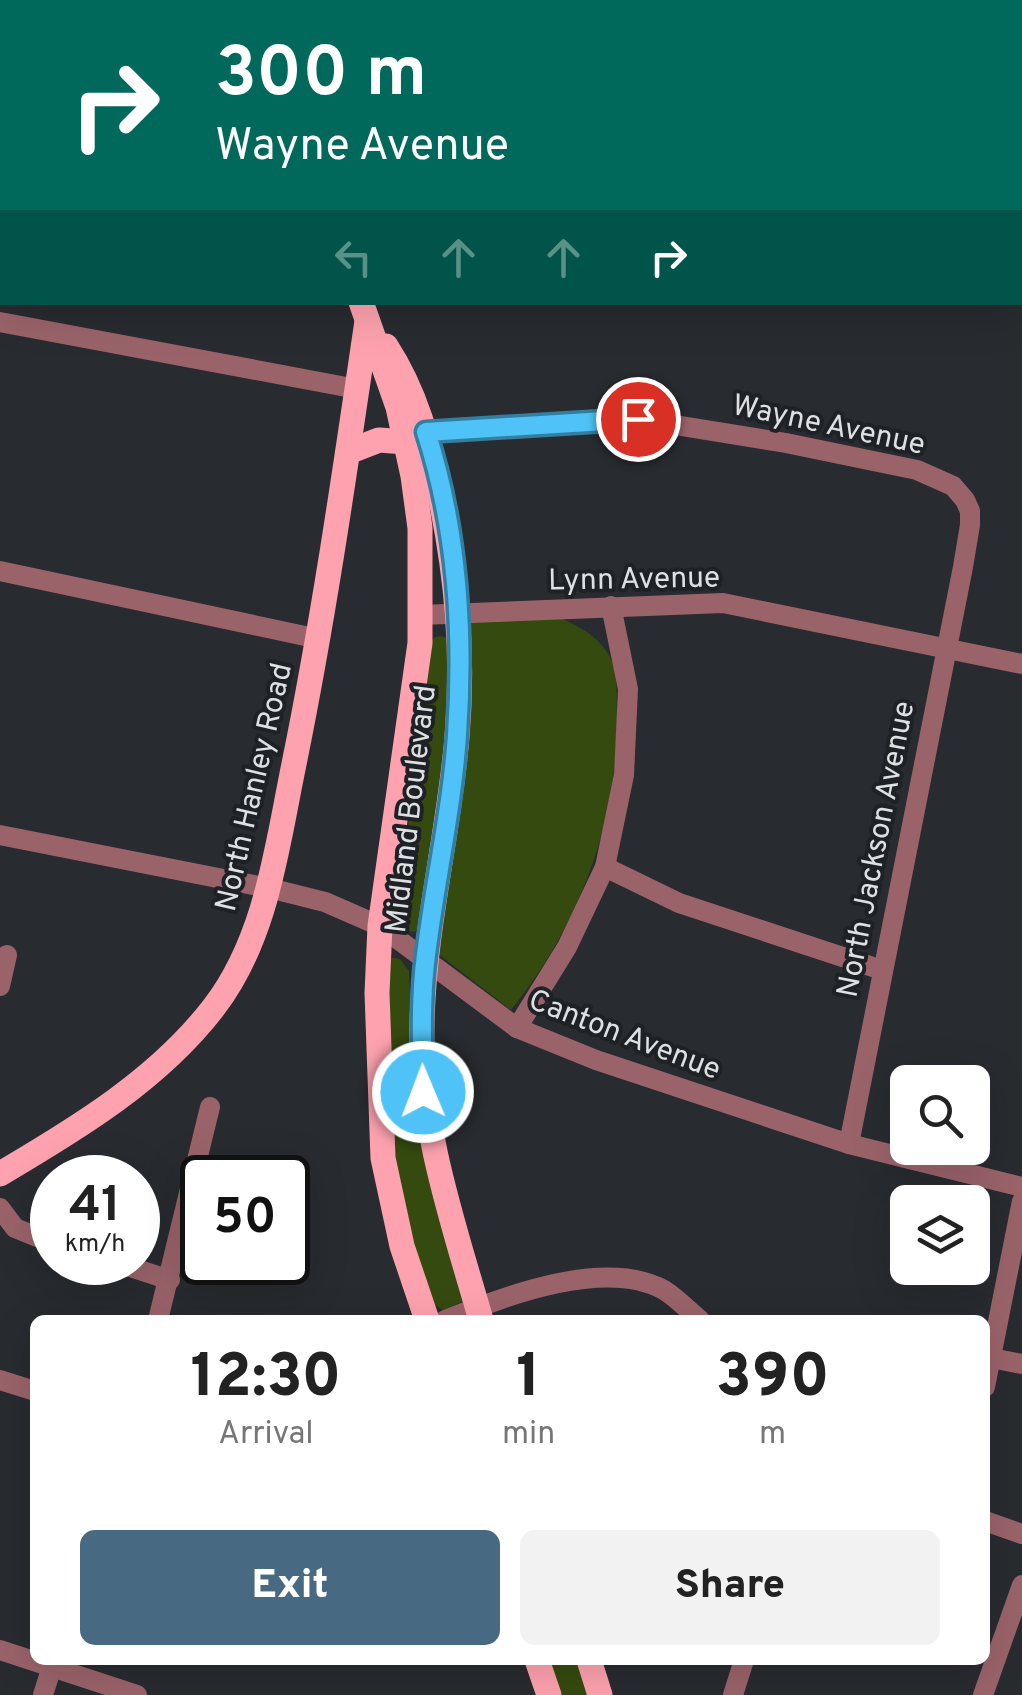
<!DOCTYPE html>
<html lang="en">
<head>
<meta charset="utf-8">
<style>
  body { margin:0; font-family:Overpass,sans-serif; background:#f2f2f2; color:#222; height:100vh; display:flex; flex-direction:column; font-size:38px; white-space:nowrap }
  * { box-sizing:border-box; margin:0 }
  p { font-size:32px; color:#767676 }
  .icon { flex:none; width:55px; height:55px; fill:none; stroke:currentColor; stroke-width:2; stroke-linecap:round; stroke-linejoin:round }
  .map { position:relative; flex:1; overflow:hidden }
  .sheet { position:absolute; left:30px; top:1315px; width:960px; height:350px; display:flex; flex-direction:column; background:#fff; border-radius:15px; box-shadow:0 10px 40px #0002 }
  .sheet>* { flex:none }
  .hud { position:absolute; left:0px; top:0px; width:1022px; height:305px; box-shadow:0 10px 40px #0002; background:#00695c; color:#fff; overflow:hidden }
  .controls { position:absolute; left:890px; top:1065px; display:grid; gap:20px }
  .controls a { display:grid; place-items:center; width:100px; height:100px; border-radius:15px; background:#fff; box-shadow:0 10px 40px #0002; font-size:50px }
  .speed { position:absolute; left:30px; top:1155px; display:flex; gap:20px; font-size:50px; font-weight:700; text-align:center }
  .speed>* { display:grid; place-content:center; width:130px; height:130px; border-radius:50%; background:#fff; box-shadow:0 10px 40px #0002; line-height:1 }
  .speed small { font-size:25px; font-weight:400 }
  .speed .limit { border:5px solid #111; border-radius:15px; background:#fff; color:#111 }
  .pin { position:absolute; display:grid; place-items:center; width:85px; height:85px; color:#fff; margin:-42px; border:5px solid #fff; border-radius:50%; box-shadow:0 2px 10px #0007 }
  .me { position:absolute; width:110px; margin:-55px; rotate:359deg; stroke-linejoin:round; filter:drop-shadow(0 0 8px #0008) }
  .turn { display:flex; align-items:center; gap:35px; height:210px; padding:0 50px; font-size:45px }
  .turn .icon { width:130px; height:130px; stroke-width:2.5 }
  .turn b { display:block; font-size:70px; line-height:85px }
  .lanes { display:flex; align-items:center; height:95px; padding:0 50px; background:#0003; justify-content:center; gap:50px; direction:ltr }
  .lanes .off { opacity:.35 }
  .eta { display:flex; justify-content:space-evenly; align-items:center; height:170px; text-align:center }
  .eta b { font-size:60px; font-weight:800; line-height:70px }
  .button { display:flex; gap:20px; margin-top:auto; padding:20px 50px }
  .button a { flex:1; height:115px; border-radius:15px; background:#486982; color:#fff; font-size:40px; font-weight:800; line-height:115px; text-align:center }
  .button a+a { background:#f2f2f2; color:#222 }
  .map>svg:first-child { display:block }
  .green { fill:#354a0f }
  .lines { fill:none; stroke-linecap:round; stroke-linejoin:round }
  .minor { stroke:#9a636a; stroke-width:20 }
  .major { stroke:#fda2ae; stroke-width:25 }
  .route-casing { stroke:#337fa1; stroke-width:25 }
  .route { stroke:#4fc3f7; stroke-width:18 }
  .labels { text-anchor:middle; stroke-width:8; stroke-linejoin:round; paint-order:stroke }
  .street-label { font-size:30px; fill:#dee0e2; stroke:#1e2125 }
</style>
</head>
<body>
<div class="map">
<svg width="1022" height="1695" viewBox="0 0 1022 1695">
  <rect width="100%" height="100%" fill="#282b2f"/>
  <g class="green">
    <path d="M556,616c21,9 43,20 54,41 9,18 6,42 7,61 1,106 -40,211 -106,292l-78,-60 35,-329z"/>
    <path d="M441,636l6,2 5,63 -33,224 -3,6 -5,1 -13,-8 -2,-5 12,-80 2,-58 20,-139 5,-5z"/>
    <path d="M388,957l12,2 9,12 6,141 49,189 -21,9 -10,-6 -21,-67 -18,-78z"/>
    <path d="M546,1660h35l11,35h-34z"/>
  </g>
  <g class="lines">
    <g class="minor">
      <path d="M613,2v-2"/>
      <path d="M1020,11l2,3"/>
      <path d="M0,57h2"/>
      <path d="M1020,289h2"/>
      <path d="M0,322l357,67"/>
      <path d="M425,432l213,-13 148,24 131,27 36,16 12,14 5,11v14l-7,42 -114,577"/>
      <path d="M0,571l319,68"/>
      <path d="M421,615l302,-12 299,61"/>
      <path d="M0,835l269,53 56,14 55,24 137,102 79,32 253,84 173,43"/>
      <path d="M605,867l74,36 203,67"/>
      <path d="M0,986l7,-31"/>
      <path d="M517,1028l50,-81 38,-80 19,-92 4,-86 -17,-83"/>
      <path d="M0,1208l15,20 37,15"/>
      <path d="M115,1262l55,18"/>
      <path d="M158,1320l52,-213"/>
      <path d="M445,1320c59,-23 159,-63 219,-30 13,8 25,21 36,30"/>
      <path d="M991,1358l31,6"/>
      <path d="M0,1380l35,11"/>
      <path d="M985,1387l37,-186"/>
      <path d="M985,1521l37,13"/>
      <path d="M0,1650l137,45"/>
      <path d="M43,1695l11,-35"/>
      <path d="M733,1695l11,-35"/>
      <path d="M983,1695l39,-110"/>
    </g>
    <g class="major">
      <path d="M241,0v2"/>
      <path d="M424,2v-2"/>
      <path d="M361,302l37,105 15,69 7,52v115l-40,283 -3,67 6,165 19,88 25,74"/>
      <path d="M386,346c30,46 43,96 54,149 17,82 24,158 17,242 -8,96 -33,190 -35,286 -3,103 31,199 59,297"/>
      <path d="M348,452l31,-12 26,2"/>
      <path d="M0,1174c78,-46 159,-95 214,-167 53,-69 63,-161 80,-243 30,-147 51,-294 73,-443"/>
      <path d="M537,1660l12,35"/>
      <path d="M589,1660l11,35"/>
    </g>
  </g>
  <g class="lines">
    <g class="route-casing">
      <path id="route" d="M423,1092c-1,-46 -3,-92 3,-137 9,-74 26,-146 31,-220 7,-101 0,-207 -31,-303l212,-13"/>
    </g>
    <use href="#route" class="route"/>
  </g>
  <g class="labels">
    <g class="street-label">
      <text transform="translate(829 424) rotate(12)" y="10">Wayne Avenue</text>
      <text transform="translate(634 578) rotate(-1)" y="10">Lynn Avenue</text>
      <text transform="translate(253 787) rotate(-77)" y="10">North Hanley Road</text>
      <text transform="translate(410 809) rotate(-83)" y="10">Midland Boulevard</text>
      <text transform="translate(875 849) rotate(-79)" y="10">North Jackson Avenue</text>
      <text transform="translate(625 1034) rotate(21)" y="10">Canton Avenue</text>
    </g>
  </g>
</svg>
<div class="controls">
<a><svg class="icon" aria-label="search" viewBox="0 0 24 24"><circle cx="10" cy="10" r="6"/><path d="M15 15l6 6"/></svg></a>
<a><svg class="icon" aria-label="layers" viewBox="0 0 24 24"><path d="M12 4l9 5-9 5-9-5zM3 14l9 5 9-5"/></svg></a>
</div>
<div class="speed"><div>41<small>km/h</small></div><div class="limit">50</div></div>
<div class="pin" style="left:638px;top:419px;background:#d93025"><svg class="icon" aria-label="arrive" viewBox="0 0 24 24"><path d="M6 21V4h12l-3 4 3 4H6"/></svg></div>
<svg class="me" style="left:423px;top:1092px" viewBox="-20 -20 40 40"><circle r="17" fill="#4fc3f7" stroke="#fff" stroke-width="3"/><path d="M0-11L8 9 0 5-8 9z" fill="#fff"/></svg>
<div class="hud">
<div class="turn"><svg class="icon" aria-label="right" viewBox="0 0 24 24"><path d="M7 20v-9h11M14 6l5 5-5 5"/></svg><div><b>300 m</b>Wayne Avenue</div></div>
<div class="lanes"><svg class="icon off" aria-label="left" viewBox="0 0 24 24"><path d="M17 20v-9H6M10 6l-5 5 5 5"/></svg><svg class="icon off" aria-label="ahead" viewBox="0 0 24 24"><path d="M12 20V5M6 11l6-6 6 6"/></svg><svg class="icon off" aria-label="ahead" viewBox="0 0 24 24"><path d="M12 20V5M6 11l6-6 6 6"/></svg><svg class="icon" aria-label="right" viewBox="0 0 24 24"><path d="M7 20v-9h11M14 6l5 5-5 5"/></svg></div>
</div>
<section class="sheet">
<div class="eta">
<div><b>12:30</b><p>Arrival</p></div>
<div><b>1</b><p>min</p></div>
<div><b>390</b><p>m</p></div>
</div>
<div class="button"><a>Exit</a><a>Share</a></div>
</section>
</div>
</body>
</html>
